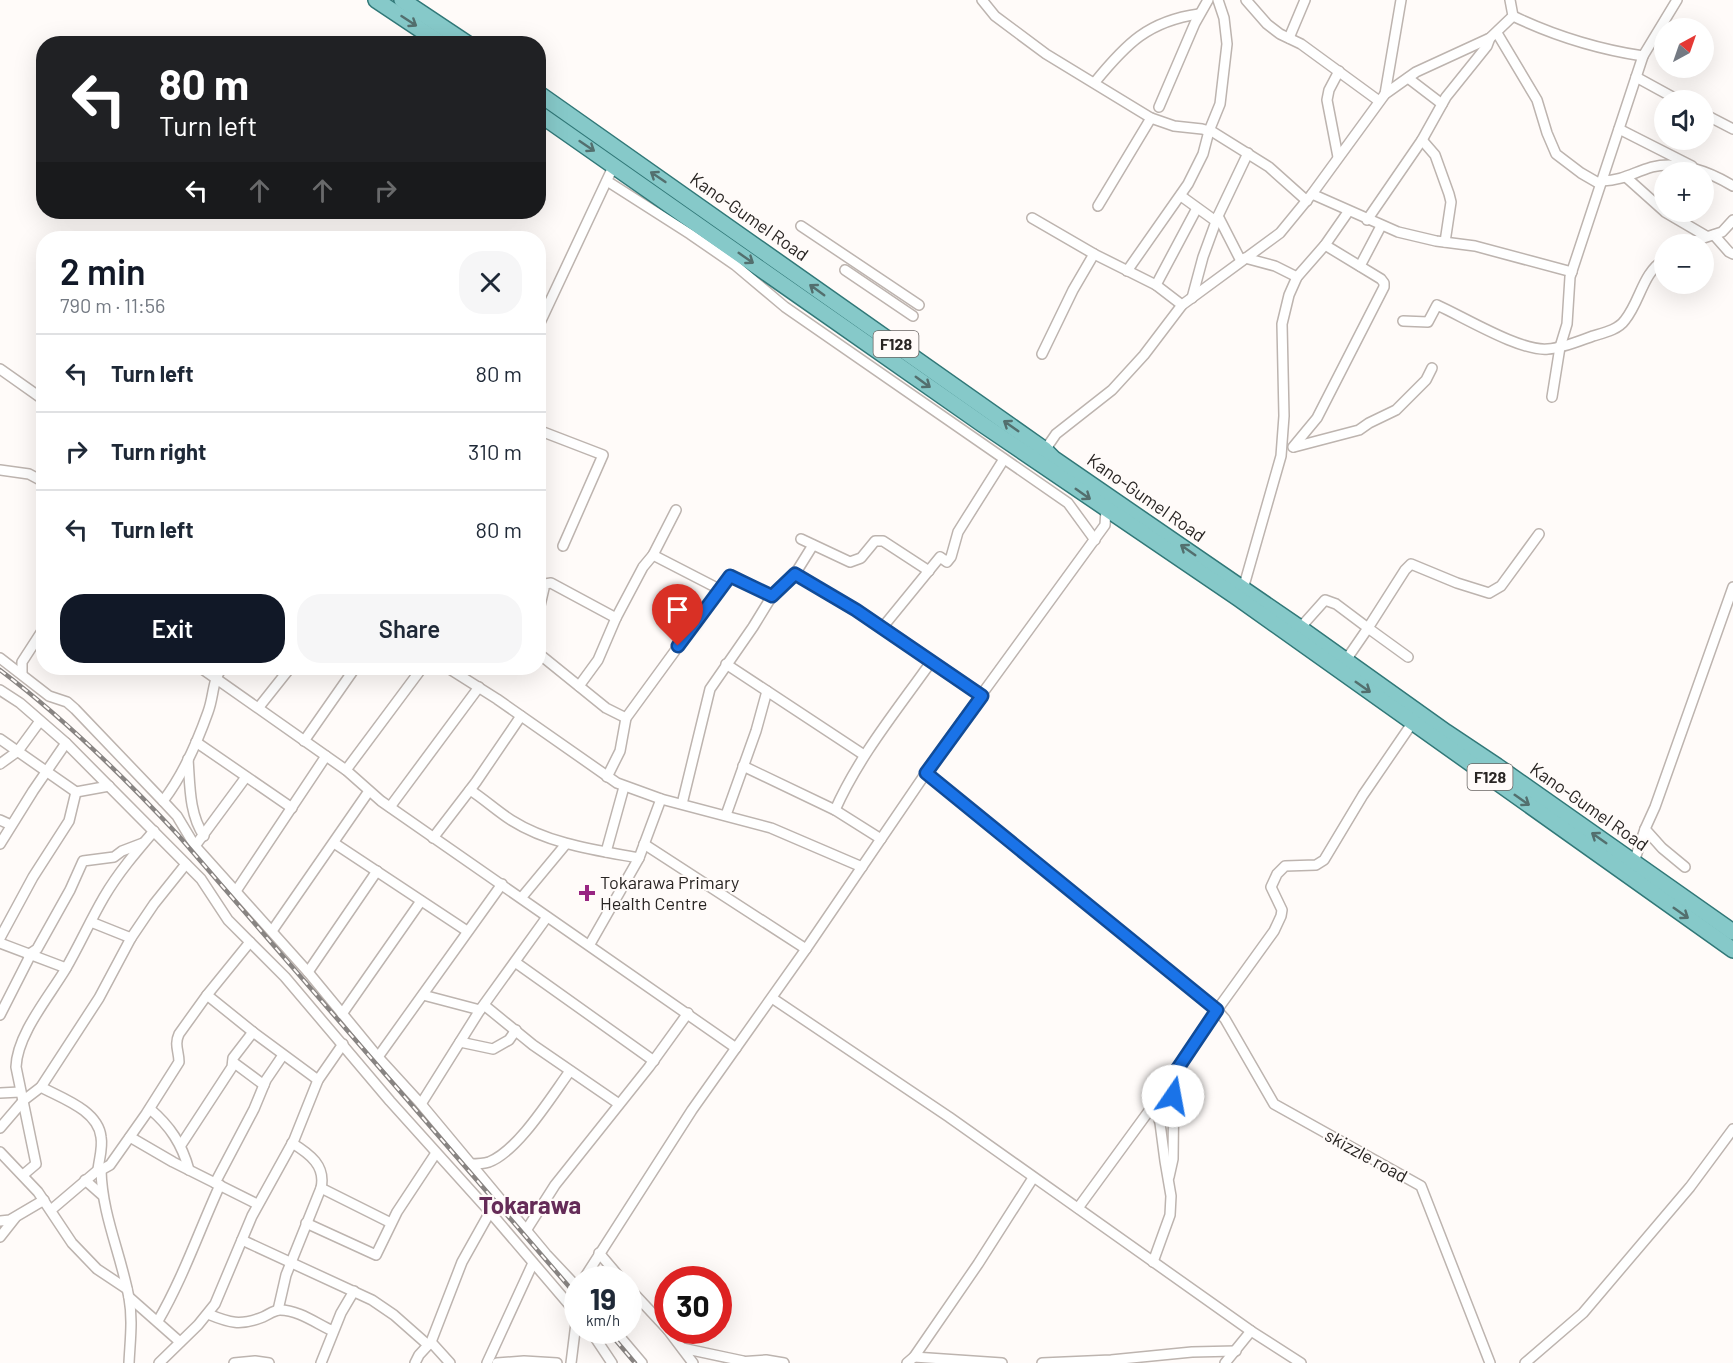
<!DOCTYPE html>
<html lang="en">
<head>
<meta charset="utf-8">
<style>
  body { margin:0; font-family:Barlow,sans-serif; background:#f6f6f7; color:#1f2937; height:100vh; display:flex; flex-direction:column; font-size:22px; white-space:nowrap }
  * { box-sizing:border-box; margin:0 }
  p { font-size:20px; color:#747a83 }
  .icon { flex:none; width:33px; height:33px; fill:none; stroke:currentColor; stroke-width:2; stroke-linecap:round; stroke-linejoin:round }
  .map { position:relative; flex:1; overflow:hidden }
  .panel { position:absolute; left:36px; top:231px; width:510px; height:444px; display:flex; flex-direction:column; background:#fff; border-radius:24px; box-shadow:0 6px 24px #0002 }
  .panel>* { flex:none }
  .top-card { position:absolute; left:36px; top:36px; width:510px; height:183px; border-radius:24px; box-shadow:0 6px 24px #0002; background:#202124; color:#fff; overflow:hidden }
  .needle { width:39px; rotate:40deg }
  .tools { position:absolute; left:1654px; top:18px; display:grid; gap:12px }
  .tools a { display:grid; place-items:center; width:60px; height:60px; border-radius:50%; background:#fff; box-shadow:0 6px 24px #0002; font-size:30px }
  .speed { position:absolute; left:564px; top:1266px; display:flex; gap:12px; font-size:30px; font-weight:700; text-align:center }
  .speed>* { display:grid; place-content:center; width:78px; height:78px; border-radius:50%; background:#fff; box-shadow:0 6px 24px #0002; line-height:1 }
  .speed small { font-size:15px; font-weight:400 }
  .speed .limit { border:9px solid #d22; background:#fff; color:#111 }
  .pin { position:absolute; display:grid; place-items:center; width:51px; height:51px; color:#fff; margin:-62px -26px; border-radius:50% 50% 50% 0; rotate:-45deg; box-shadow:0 0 6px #0007 }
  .pin .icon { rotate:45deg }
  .me { position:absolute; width:66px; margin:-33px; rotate:12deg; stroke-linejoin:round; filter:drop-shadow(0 0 4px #0008) }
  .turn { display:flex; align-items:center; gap:21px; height:126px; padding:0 24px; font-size:27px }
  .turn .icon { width:78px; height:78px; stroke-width:2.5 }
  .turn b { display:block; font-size:42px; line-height:51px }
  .lanes { display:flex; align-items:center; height:57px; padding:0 24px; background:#0003; justify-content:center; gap:30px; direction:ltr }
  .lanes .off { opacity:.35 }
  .round { display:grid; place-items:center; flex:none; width:63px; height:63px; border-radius:24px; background:#f6f6f7 }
  .overview { display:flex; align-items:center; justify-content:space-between; height:102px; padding:0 24px }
  h1 { font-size:36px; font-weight:600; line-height:45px; color:#111827 }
  .action { display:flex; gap:12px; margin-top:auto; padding:12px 24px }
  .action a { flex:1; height:69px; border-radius:24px; background:#111827; color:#fff; font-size:24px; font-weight:600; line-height:69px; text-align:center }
  .action a+a { background:#f6f6f7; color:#1f2937 }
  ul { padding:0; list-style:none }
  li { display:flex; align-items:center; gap:18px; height:78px; padding:0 24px; border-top:2px solid #e0e1e3 }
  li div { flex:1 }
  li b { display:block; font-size:22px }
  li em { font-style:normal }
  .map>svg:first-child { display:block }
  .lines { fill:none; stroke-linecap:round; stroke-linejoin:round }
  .street-casing { stroke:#bdb4af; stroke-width:12 }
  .primary-casing { stroke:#317878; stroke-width:18 }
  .street { stroke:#fff; stroke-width:9 }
  .primary { stroke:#86c9c9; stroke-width:15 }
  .rail-casing { stroke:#888482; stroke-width:4.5 }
  .rail { stroke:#fffbf9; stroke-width:2; stroke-dasharray:7; stroke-linecap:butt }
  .oneway { stroke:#536f6e }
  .route-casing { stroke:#114b97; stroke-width:15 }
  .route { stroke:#1a73e8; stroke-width:10 }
  .poi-dot { fill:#982582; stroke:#fffbf9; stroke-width:2 }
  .labels { text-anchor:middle; stroke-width:4.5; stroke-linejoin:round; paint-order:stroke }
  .shield { fill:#fffbf9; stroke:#696563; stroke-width:1.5 }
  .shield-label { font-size:16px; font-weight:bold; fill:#292523 }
  .street-label { font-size:18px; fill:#292523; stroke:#fffbf9 }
  .poi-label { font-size:18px; fill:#292523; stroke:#fffbf9; text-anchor:start }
  .district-label { font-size:24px; font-weight:bold; fill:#652c58; stroke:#fffbf9 }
</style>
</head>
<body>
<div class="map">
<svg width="1733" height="1363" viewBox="0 0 1733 1363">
  <rect width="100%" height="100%" fill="#fffbf9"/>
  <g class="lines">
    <g class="street-casing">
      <g id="street">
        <path d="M982,0l13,16 51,38 105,64 23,8 28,3 11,3 56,35 38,34"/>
        <path d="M1246,0l21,24 13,10 21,10 78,57"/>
        <path d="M1513,16c42,20 84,33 130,40"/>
        <path d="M1497,33l40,67 10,33 9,21 25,19 19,11"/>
        <path d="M1289,38l16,-38"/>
        <path d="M1636,77l42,23"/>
        <path d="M1408,78l34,26"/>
        <path d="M1095,82c31,-38 53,-61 104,-68"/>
        <path d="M1385,94l16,-94"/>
        <path d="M1159,107l36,-84 13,-23"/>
        <path d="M1704,114l29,15"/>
        <path d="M1619,129l73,37"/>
        <path d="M1422,140l13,15 14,39 2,8 -6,40"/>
        <path d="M1338,157l-11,-57 2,-10 10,-19"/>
        <path d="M1627,178l38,34 41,24"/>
        <path d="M607,181l83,53 45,31 50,42 283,196 27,37"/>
        <path d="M1602,181c22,-1 30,-8 50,-14 27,-7 58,5 81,19"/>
        <path d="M1312,194l86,38 38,9 39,5 97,26"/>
        <path d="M1181,196l36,26"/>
        <path d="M1098,206l53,-88"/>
        <path d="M1218,216l23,45"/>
        <path d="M1032,218l62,36 62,31 26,20"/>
        <path d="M1367,220l55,-80 24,-43 41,-51 3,-8"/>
        <path d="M801,226l118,79"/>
        <path d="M1714,235l15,17 4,2"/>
        <path d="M1685,244l37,-12 11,-12"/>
        <path d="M1245,258l30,8 22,11"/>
        <path d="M1360,266l21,-40"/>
        <path d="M845,270l68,46"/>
        <path d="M1127,271l61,-87 15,-30 6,-23 11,-27 7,-60 -3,-26 -6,-18"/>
        <path d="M1156,285l41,-77"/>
        <path d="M1192,298l11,-41 15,-41 30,-63"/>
        <path d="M1403,321l25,1 9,-17c27,12 84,47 111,44 15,-1 31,-8 45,-13 10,-3 25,-6 32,-16 16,-20 17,-47 40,-61"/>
        <path d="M538,327l76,-162"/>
        <path d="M1042,354l31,-64 21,-36"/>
        <path d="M0,369l44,31"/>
        <path d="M1552,397l8,-50 7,-23 3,-47 73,-221 34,-56"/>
        <path d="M538,430l65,25 -40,91"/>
        <path d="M1293,447l24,-29 67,-131v-4l-3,-4 -56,-34"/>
        <path d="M1294,447l65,-17 10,-7 27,-13 30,-30 6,-12"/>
        <path d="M1045,450l11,-16 56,-44 32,-35 38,-50 98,-72 32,-39 73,-100 31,-22 74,-34 23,-22 -3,-16"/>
        <path d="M0,470l29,4 15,8"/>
        <path d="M801,539l49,23 11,-4 14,-17h8l46,30"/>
        <path d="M653,555l66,34"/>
        <path d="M795,574l61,36 126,86"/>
        <path d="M1243,589l38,-133 3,-40 -2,-92 7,-29 8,-18 28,-32 23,-33"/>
        <path d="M539,610l6,-26 6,-1 65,35"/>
        <path d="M882,628l58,-71 7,5 4,-5 7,-25 10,-16 36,-57"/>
        <path d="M1300,628l25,-28 11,4 32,24 -22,32"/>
        <path d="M538,653l68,55 20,10"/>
        <path d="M1408,657l-40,-29 37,-58 6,-6 46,19 32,10 12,-7 38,-52"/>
        <path d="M0,658l49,38 18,6 8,7 88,92 14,15 18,30 113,126 70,85 43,47 125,150 32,34"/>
        <path d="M726,664l138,91"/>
        <path d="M201,668l145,102 35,31 355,247"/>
        <path d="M448,668l49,31 120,84 44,16 110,29 91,39"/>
        <path d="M22,674v-12l22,-34"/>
        <path d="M579,686l19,-26 18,-42 27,-51 10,-12 23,-45"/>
        <path d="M0,690l20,13 46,40 135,136 27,41 57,57 105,124 100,111 88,103"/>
        <path d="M259,707l31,-39"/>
        <path d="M0,739l76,53 33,-6"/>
        <path d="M304,741l51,-73"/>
        <path d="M196,742l96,66"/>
        <path d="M188,759c2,26 1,55 16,77"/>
        <path d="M0,764l18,-13 22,-30"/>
        <path d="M743,766l92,44 46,29"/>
        <path d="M346,770l76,-102"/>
        <path d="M926,773l291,237 8,9 49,85 147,82 69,177"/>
        <path d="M607,777l13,-26 6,-33 103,-141 3,-2 40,21"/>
        <path d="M470,790c14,9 27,21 41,30 38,24 84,30 128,38"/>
        <path d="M163,801c20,-26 34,-58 45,-89 6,-16 4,-31 14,-44"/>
        <path d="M682,804l28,-115 43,-62 19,-31 23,-22 18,-29"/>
        <path d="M390,807l89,-120"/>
        <path d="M835,810c24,-54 62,-100 96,-148"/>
        <path d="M726,815l30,-84 11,-40"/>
        <path d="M0,820l11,5"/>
        <path d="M1645,829l17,19 23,19"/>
        <path d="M433,838l43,-56 45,-66"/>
        <path d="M334,843l133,88"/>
        <path d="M0,844l33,-53 33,-48"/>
        <path d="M644,844l162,105"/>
        <path d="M195,846l51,-69"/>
        <path d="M606,852l18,-65"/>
        <path d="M1634,862l11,-33 10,-22 78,-220"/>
        <path d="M236,891l90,-135"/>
        <path d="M522,897l44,-53"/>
        <path d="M91,922l40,16"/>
        <path d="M272,931l97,-140"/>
        <path d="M0,938l33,-61 36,-56 7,-29"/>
        <path d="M0,943l66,25"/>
        <path d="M590,944l49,-86 22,-59"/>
        <path d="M28,955l9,-6 33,-59 13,-29 31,-4 8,-6 21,-8"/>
        <path d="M515,962l139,99"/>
        <path d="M308,972l69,-101"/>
        <path d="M207,995l46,37 65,48"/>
        <path d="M423,995l57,15"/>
        <path d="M772,998l177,119 302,214 50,32"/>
        <path d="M484,1005l49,40 86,59"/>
        <path d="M342,1014l79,-113"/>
        <path d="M0,1015l30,-59"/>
        <path d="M460,1042l33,7 16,-9 7,-10"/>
        <path d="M378,1057l124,-173"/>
        <path d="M233,1062l31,23"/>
        <path d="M41,1087c20,11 57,23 60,50 2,11 -2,22 -3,33"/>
        <path d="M0,1093l20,-1"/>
        <path d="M421,1104l59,-94 67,-93"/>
        <path d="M150,1109c20,17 32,35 39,61"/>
        <path d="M0,1128l24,-28 17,-13 58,-89 32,-60 23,-34 32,-40"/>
        <path d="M130,1137l43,25 84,42"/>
        <path d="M181,1145l51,-78 1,-9 20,-26"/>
        <path d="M0,1152l38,40 34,51 25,26 30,20"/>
        <path d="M470,1164c6,0 13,0 19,-2 29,-11 62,-65 81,-91"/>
        <path d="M101,1170c1,45 20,84 28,128 4,22 1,43 0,65"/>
        <path d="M23,1175l13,-11 -20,-97c1,-32 32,-69 49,-97 14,-24 25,-49 39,-73 14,-24 32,-45 50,-66"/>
        <path d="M1169,1177l4,-18 1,-85"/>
        <path d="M85,1180l17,15"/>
        <path d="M215,1183l39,-74 12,-29 17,-25"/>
        <path d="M321,1188l70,35"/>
        <path d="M1078,1208l76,-104 63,-94 57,-79 7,-15 1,-6 -11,-23 6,-13 8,-8 31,-1 8,-5 39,-65 50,-73"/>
        <path d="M51,1210l47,-40h3l9,-5 36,-51 33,-52c0,-11 -5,-17 0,-28l28,-39 43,-53"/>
        <path d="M0,1221l10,-1 34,-20"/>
        <path d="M306,1223l70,32 21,-43 39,-59"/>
        <path d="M527,1229l28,-44 94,-118 39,-54"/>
        <path d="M0,1237l15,-19"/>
        <path d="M242,1240l130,60 22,15 34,30"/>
        <path d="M599,1253l23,27"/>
        <path d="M1153,1262l17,-47 1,-19 -6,-35 -5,-38 -6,-19"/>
        <path d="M583,1280l109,-170 114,-161 141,-207 158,-217 1,-15"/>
        <path d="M628,1287l40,43"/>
        <path d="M129,1297l51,45"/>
        <path d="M278,1310l8,-35 35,-87c5,-22 -11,-34 -29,-45"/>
        <path d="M208,1314c22,9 32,12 55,3 5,-2 11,-7 17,-7 19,0 37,14 53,21"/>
        <path d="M158,1321c25,-43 41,-90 62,-136"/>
        <path d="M590,1330l22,33"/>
        <path d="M614,1330l28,33"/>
        <path d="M668,1330l25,33"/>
        <path d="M431,1342l19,21"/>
        <path d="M682,1348l61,13"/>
        <path d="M914,1357l88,6"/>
        <path d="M738,1362l28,-2 18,3"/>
        <path d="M159,1363l39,-38 17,-21 37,-88 42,-76 24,-60 25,-36"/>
        <path d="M234,1363l21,-2 14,2"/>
        <path d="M321,1363l20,-50 13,-22"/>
        <path d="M415,1363l4,-8 12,-13 31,-80 28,-50"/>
        <path d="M487,1363l46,-100"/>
        <path d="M497,1363l27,-2 33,2"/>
        <path d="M571,1363l6,-48"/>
        <path d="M907,1363l7,-6 64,-93 55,-86"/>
        <path d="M1042,1363l69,-3 81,-8 44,-1"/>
        <path d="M1225,1363l26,-32"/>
        <path d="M1525,1363l58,-50 107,-126 43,-58"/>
      </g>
    </g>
    <g class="primary-casing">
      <g id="primary">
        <path d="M376,0l66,44"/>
        <path d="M402,0l66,44"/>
        <path d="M538,93l507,357 9,9 246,169 146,104 51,34 236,166"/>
        <path d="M538,113l444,311 256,174 495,352"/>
      </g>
    </g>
    <use href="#street" class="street"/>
    <use href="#primary" class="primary"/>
    <g class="rail-casing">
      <g id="rail">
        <path d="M0,670c65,49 123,106 178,165l400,462"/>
        <path d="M607,1330l28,33"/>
      </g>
    </g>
    <use href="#rail" class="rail"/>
  </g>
  <defs><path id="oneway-shaft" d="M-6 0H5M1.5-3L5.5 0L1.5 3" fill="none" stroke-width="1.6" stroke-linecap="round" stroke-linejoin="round" transform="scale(1.5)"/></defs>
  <g class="oneway">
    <use href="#oneway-shaft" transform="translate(409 21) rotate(33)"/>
    <use href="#oneway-shaft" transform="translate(587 146) rotate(34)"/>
    <use href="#oneway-shaft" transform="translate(658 177) rotate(-146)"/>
    <use href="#oneway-shaft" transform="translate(746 258) rotate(35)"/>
    <use href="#oneway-shaft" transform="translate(817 290) rotate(-144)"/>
    <use href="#oneway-shaft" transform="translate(923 382) rotate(36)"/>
    <use href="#oneway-shaft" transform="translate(1011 426) rotate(-145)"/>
    <use href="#oneway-shaft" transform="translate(1083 494) rotate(35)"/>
    <use href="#oneway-shaft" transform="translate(1188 550) rotate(-145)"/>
    <use href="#oneway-shaft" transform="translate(1363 687) rotate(35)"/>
    <use href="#oneway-shaft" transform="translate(1522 800) rotate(35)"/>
    <use href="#oneway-shaft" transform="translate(1599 838) rotate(-145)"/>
    <use href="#oneway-shaft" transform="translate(1681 913) rotate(35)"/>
  </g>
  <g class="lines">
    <g class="route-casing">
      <path id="route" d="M678,646l52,-70 42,20 23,-22 61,36 126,86 -56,77 291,237 -43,64 -1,22"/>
    </g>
    <use href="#route" class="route"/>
  </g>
  <path class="poi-dot" d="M584 884h6v6h6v6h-6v6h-6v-6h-6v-6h6z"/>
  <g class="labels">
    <g class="shield">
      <rect x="873.5" y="331" width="45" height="26" rx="4.5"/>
      <rect x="1467.5" y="764" width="45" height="26" rx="4.5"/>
    </g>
    <g class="shield-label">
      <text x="896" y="350">F128</text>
      <text x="1490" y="783">F128</text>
    </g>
    <g class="street-label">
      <text transform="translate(749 217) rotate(35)" y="6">Kano-Gumel Road</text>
      <text transform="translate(1146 498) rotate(35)" y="6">Kano-Gumel Road</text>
      <text transform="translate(1589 807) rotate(35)" y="6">Kano-Gumel Road</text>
      <text transform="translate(1366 1156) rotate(29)" y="6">skizzle road</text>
    </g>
    <g class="poi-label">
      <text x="600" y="889">Tokarawa Primary<tspan x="600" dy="21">Health Centre</tspan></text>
    </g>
    <g class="district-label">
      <text x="530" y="1214">Tokarawa</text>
    </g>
  </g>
</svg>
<div class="tools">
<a><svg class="needle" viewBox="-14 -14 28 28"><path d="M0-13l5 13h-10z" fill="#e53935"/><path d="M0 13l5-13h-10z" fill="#747a83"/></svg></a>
<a><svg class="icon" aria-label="sound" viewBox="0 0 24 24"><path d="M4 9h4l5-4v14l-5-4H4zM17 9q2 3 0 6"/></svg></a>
<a>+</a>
<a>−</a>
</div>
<div class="speed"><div>19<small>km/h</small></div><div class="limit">30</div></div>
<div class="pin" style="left:678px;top:646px;background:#d93025"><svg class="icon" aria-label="arrive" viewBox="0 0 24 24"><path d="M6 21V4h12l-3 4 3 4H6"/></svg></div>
<svg class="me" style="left:1173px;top:1096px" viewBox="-20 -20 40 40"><circle r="19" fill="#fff"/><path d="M0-13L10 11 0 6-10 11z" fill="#1a73e8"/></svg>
<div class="top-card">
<div class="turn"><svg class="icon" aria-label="left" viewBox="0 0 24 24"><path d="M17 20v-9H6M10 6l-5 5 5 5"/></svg><div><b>80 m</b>Turn left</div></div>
<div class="lanes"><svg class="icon" aria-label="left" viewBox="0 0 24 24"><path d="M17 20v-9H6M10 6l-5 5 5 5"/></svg><svg class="icon off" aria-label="ahead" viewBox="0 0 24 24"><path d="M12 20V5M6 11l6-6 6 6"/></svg><svg class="icon off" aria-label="ahead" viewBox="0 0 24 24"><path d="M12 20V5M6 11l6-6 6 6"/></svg><svg class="icon off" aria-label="right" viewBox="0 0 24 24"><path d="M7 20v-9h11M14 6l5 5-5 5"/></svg></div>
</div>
<section class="panel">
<div class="overview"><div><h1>2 min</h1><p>790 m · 11:56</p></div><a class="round"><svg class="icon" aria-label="close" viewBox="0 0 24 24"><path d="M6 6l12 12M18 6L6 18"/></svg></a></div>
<ul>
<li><svg class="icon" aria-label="left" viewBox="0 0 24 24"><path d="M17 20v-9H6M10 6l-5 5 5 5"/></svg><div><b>Turn left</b></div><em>80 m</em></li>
<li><svg class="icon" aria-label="right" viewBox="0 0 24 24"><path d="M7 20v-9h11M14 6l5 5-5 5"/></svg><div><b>Turn right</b></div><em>310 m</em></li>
<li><svg class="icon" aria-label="left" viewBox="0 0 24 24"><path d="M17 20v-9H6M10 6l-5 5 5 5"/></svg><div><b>Turn left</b></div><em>80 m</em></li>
</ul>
<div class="action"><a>Exit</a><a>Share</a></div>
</section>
</div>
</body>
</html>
